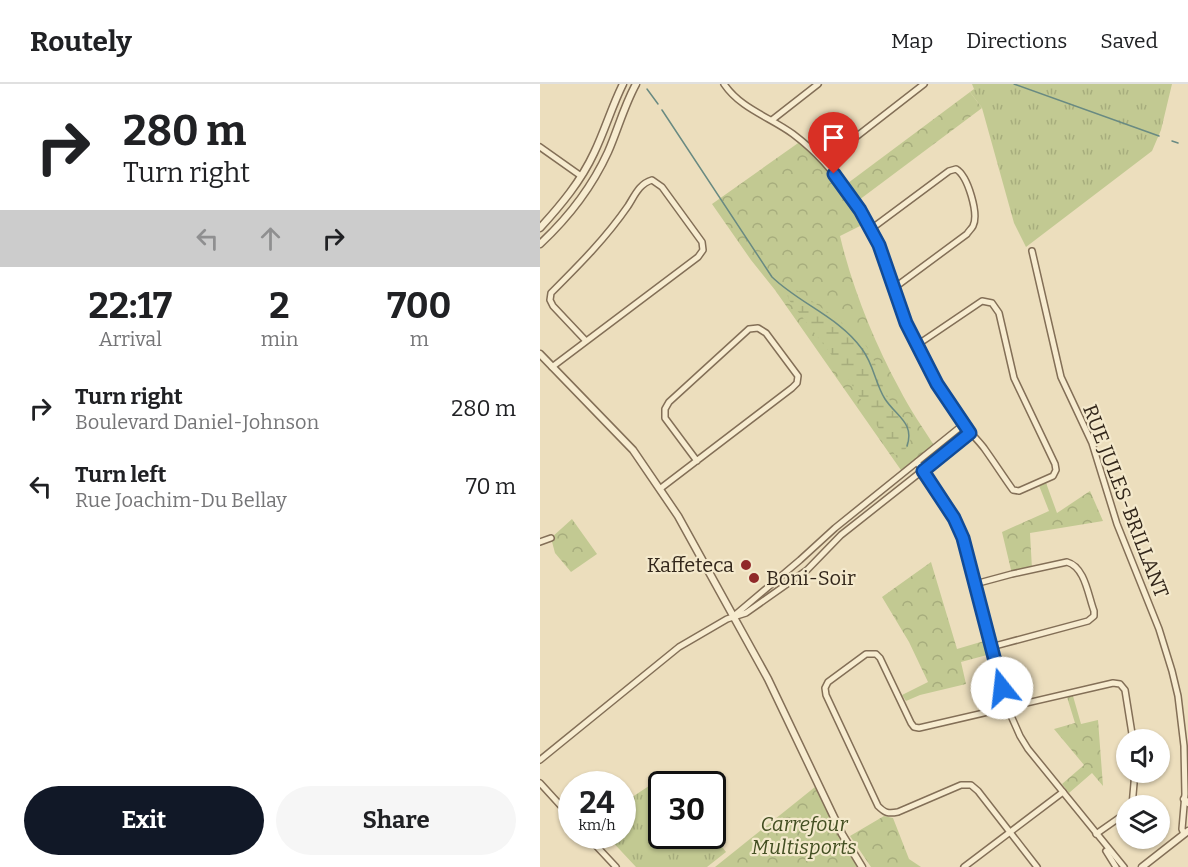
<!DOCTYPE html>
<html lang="en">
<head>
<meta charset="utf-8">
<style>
  body { margin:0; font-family:Bitter,serif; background:#f6f6f6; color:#202124; height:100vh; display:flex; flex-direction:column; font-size:22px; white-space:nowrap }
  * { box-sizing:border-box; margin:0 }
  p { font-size:20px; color:#757577 }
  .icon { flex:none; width:33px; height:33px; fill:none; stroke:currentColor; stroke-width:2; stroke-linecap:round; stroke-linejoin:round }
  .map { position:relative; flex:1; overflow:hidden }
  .details { display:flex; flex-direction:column; background:#fff; width:540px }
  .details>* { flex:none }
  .guide { background:#fff; color:#202124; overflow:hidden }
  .tools { position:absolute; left:576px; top:645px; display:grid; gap:12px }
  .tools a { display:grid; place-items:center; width:54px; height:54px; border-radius:50%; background:#fff; box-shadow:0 2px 4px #0004; font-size:30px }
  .speed { position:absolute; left:18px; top:687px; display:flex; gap:12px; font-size:30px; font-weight:700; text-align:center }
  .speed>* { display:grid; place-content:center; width:78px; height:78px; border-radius:50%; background:#fff; box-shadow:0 2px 4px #0004; line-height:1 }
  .speed small { font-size:15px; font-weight:400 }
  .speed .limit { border:3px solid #111; border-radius:9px; background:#fff; color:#111 }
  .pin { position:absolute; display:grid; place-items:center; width:51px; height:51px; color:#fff; margin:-62px -26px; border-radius:50% 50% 50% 0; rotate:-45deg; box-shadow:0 0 6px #0007 }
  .pin .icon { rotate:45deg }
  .me { position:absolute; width:66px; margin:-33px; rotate:344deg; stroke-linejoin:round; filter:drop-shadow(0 0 4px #0008) }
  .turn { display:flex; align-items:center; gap:21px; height:126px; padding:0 24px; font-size:27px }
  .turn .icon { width:78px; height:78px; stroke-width:2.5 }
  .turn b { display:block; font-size:42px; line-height:51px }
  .lanes { display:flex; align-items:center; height:57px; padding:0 24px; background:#0003; justify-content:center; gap:30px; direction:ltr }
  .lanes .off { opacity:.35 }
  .eta { display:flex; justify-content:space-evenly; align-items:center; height:102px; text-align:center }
  .eta b { font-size:36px; font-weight:700; line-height:42px }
  .cta { display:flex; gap:12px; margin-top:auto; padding:12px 24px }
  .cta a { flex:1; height:69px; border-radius:36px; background:#111827; color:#fff; font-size:24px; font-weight:700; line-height:69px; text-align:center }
  .cta a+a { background:#f6f6f6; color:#202124 }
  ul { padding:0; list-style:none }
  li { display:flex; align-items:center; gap:18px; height:78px; padding:0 24px }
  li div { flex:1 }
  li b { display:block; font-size:22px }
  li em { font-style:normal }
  header { display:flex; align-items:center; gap:36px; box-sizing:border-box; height:84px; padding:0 30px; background:#fff; border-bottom:2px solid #e0e0e0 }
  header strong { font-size:28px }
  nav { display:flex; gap:33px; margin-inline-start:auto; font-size:21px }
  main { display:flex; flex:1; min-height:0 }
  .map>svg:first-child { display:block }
  .grass { fill:url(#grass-tufts) }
  .forest { fill:url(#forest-crowns) }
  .wetland { fill:url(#wetland-marsh) }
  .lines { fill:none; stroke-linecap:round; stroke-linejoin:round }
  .stream { stroke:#698a82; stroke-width:1.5 }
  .minor-casing { stroke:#836f57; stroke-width:8 }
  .tertiary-casing { stroke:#836f57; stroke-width:9 }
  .minor { stroke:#f7ecd0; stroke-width:5 }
  .tertiary { stroke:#f7ecd0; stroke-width:6 }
  .route-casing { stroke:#114b97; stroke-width:15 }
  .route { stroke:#1a73e8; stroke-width:10 }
  .poi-dot { fill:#902929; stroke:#f4e9cc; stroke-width:2 }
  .labels { text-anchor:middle; stroke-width:4.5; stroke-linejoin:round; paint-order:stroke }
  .street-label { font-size:20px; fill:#33271b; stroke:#f4e9cc }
  .poi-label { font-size:20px; fill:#33271b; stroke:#f4e9cc; text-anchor:end }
  .park-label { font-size:20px; font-style:italic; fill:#434f22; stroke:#f4e9cc }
</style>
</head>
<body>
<header>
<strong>Routely</strong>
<nav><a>Map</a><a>Directions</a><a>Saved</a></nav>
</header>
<main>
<section class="details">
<div class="guide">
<div class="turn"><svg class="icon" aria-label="right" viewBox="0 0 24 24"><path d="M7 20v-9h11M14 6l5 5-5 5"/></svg><div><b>280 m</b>Turn right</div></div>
<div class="lanes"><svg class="icon off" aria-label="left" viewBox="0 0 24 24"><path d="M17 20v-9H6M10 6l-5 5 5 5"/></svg><svg class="icon off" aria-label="ahead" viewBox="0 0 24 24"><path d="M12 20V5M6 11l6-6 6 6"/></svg><svg class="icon" aria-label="right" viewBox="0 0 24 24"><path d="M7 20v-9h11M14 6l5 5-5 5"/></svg></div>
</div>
<div class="eta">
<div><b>22:17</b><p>Arrival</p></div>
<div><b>2</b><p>min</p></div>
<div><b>700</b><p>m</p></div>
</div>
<ul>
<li><svg class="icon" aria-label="right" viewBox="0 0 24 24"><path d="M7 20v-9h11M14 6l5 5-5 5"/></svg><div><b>Turn right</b><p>Boulevard Daniel-Johnson</p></div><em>280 m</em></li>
<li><svg class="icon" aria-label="left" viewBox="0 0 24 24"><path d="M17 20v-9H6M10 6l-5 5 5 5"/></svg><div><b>Turn left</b><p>Rue Joachim-Du Bellay</p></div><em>70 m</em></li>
</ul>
<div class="cta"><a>Exit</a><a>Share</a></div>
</section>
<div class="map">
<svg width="648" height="783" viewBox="0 0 648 783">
  <defs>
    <pattern id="grass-tufts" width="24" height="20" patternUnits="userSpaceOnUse" patternTransform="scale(1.5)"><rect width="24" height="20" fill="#c2c992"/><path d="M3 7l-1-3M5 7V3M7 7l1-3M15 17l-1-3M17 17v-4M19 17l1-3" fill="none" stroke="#a7ad7d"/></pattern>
    <pattern id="forest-crowns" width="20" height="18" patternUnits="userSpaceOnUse" patternTransform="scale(1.5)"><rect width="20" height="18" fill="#c2c992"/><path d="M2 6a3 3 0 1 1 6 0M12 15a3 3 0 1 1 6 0" fill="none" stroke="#a7ad7d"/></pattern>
    <pattern id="wetland-marsh" width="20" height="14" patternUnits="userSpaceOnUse" patternTransform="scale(1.5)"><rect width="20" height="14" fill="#c2c992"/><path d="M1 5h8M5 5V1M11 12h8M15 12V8" fill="none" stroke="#a7ad7d"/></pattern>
  </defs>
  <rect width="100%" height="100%" fill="#ecdebd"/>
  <g class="grass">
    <path d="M432,0h200l-11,46 -9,21 -126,96 -12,-24 -32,-115 -12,-16 4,-3z"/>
    <path d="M112,700l9,14 1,38 51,-1 13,17 -19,15h-71l-29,-31h15l1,-33z"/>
  </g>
  <g class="forest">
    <path d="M430,8l12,16 -123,92 -11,-17z"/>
    <path d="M261,57l24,20 41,62 -26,13c12,51 34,106 59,152 10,20 24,40 36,59l-32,26 -128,-183 -24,-30 -39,-56z"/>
    <path d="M505,396l12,33 33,-22 13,30 -73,12 2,36 -20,5 -10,-42 47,-21 -11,-28z"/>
    <path d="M32,435l25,35 -26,18 -16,-19 -4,-15z"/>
    <path d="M391,478l26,87 27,-8 3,14 -26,7 5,22 -46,11 -14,6 -4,-6 26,-13 -19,-40 -27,-45z"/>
    <path d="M533,612l8,28 17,-4 5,66 -11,-13 -23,20 -7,-9 22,-19 -30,-36 21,-6 -8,-26z"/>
    <path d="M275,703l42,80h-142z"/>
    <path d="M344,732l9,2 16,41 12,8h-50l-21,-31z"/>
  </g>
  <path class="wetland" d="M250,204l5,1c24,18 49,32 69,54 14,18 15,41 27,59 6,9 14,17 20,26l-1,16 -10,11h-5l-54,-88 -52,-67 -2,-6z"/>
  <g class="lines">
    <g class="stream">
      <path d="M474,0l145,52"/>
      <path d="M107,5l11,15"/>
      <path d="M122,26l110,167c28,27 67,40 90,72 12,16 13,34 23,50 11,17 30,24 22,47"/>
      <path d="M632,57l6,2"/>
    </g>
    <g class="minor-casing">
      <g id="minor">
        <path d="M184,0c17,25 46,33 69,50 25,19 38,35 56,60 33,45 43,99 66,148 14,29 30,56 49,82 6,9 14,16 20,24 10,14 19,28 29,42l6,1 34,-15 3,-6 -1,-6 -41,-86 -15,-65 -7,-10 -10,-2 -65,44"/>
        <path d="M232,36l46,-36"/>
        <path d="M0,63l41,29"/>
        <path d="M285,77l99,-77"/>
        <path d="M331,145l78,-58 7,-2c12,7 23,45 17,57 0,1 -6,7 -6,8l-73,54"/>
        <path d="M492,167l29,126 31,66 25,81 42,105 13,42 6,25 6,50 1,48 -3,35 2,5"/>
        <path d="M12,283l146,-110 5,-7 -1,-8 -40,-55 -10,-7c-13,4 -17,15 -24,26 -22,32 -49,59 -77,87l-1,7 3,6 33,35"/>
        <path d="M377,378l37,56 9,20 45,171 12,27 8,13 96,118"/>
        <path d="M121,404l131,-100 5,-5 1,-7 -32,-43 -8,-5 -9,1 -80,73 -4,7v9l32,43"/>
        <path d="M0,458l11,-4"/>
        <path d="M435,500l37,-10 55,-12c18,5 21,33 27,49v5l-6,5 -97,26"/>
        <path d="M195,531l65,-55 35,-32 129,-104"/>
        <path d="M0,676l139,-113 48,-28 19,-6 61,-43 34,-35 129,-102"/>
        <path d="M0,699l32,35"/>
        <path d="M592,722l3,-34"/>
        <path d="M556,750l30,-21"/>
        <path d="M47,752l29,31"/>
        <path d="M566,767l10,16"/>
        <path d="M424,783l99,-75"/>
        <path d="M497,783l-59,-76 -7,-6h-10l-63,27c-10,2 -13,1 -20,-6l-52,-111 -1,-7 3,-6 38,-28h10l4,4 31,65 3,4 5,1 194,-45 7,1 5,6 8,50"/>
      </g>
    </g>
    <g class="tertiary-casing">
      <g id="tertiary">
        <path d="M0,144c21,-23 41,-47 54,-75 11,-23 18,-47 29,-69"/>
        <path d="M0,160c28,-26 52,-57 68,-92 10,-23 16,-46 28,-68"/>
        <path d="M0,270l93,96 45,66 90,163 74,155 20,33"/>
        <path d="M644,715l4,4"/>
        <path d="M602,783l46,-36"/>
      </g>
    </g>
    <use href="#minor" class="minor"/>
    <use href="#tertiary" class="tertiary"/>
  </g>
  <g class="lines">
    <g class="route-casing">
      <path id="route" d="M294,90l26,36 19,35 27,78 31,61 33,49 -47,38 31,47 9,20 39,150"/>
    </g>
    <use href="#route" class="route"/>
  </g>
  <g class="poi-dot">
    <circle cx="206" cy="481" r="6"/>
    <circle cx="214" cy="494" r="6"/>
  </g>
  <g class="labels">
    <g class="street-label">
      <text transform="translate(586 417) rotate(69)" y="7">RUE JULES-BRILLANT</text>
    </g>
    <g class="poi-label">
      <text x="194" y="488">Kaffeteca</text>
      <text x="226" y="501" text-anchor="start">Boni-Soir</text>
    </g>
    <g class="park-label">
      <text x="264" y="747">Carrefour<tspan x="264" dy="23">Multisports</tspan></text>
    </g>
  </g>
</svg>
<div class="tools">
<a><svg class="icon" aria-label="sound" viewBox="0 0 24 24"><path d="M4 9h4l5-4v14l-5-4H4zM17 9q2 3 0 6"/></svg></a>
<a><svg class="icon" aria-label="layers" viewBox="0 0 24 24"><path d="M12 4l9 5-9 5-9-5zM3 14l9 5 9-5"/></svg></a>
</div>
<div class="speed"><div>24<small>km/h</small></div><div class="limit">30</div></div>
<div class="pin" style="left:294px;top:90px;background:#d93025"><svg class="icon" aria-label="arrive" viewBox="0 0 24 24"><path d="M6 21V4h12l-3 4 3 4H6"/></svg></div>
<svg class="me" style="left:462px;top:604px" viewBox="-20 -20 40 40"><circle r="19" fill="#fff"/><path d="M0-13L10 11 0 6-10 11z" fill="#1a73e8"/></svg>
</div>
</main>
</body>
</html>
